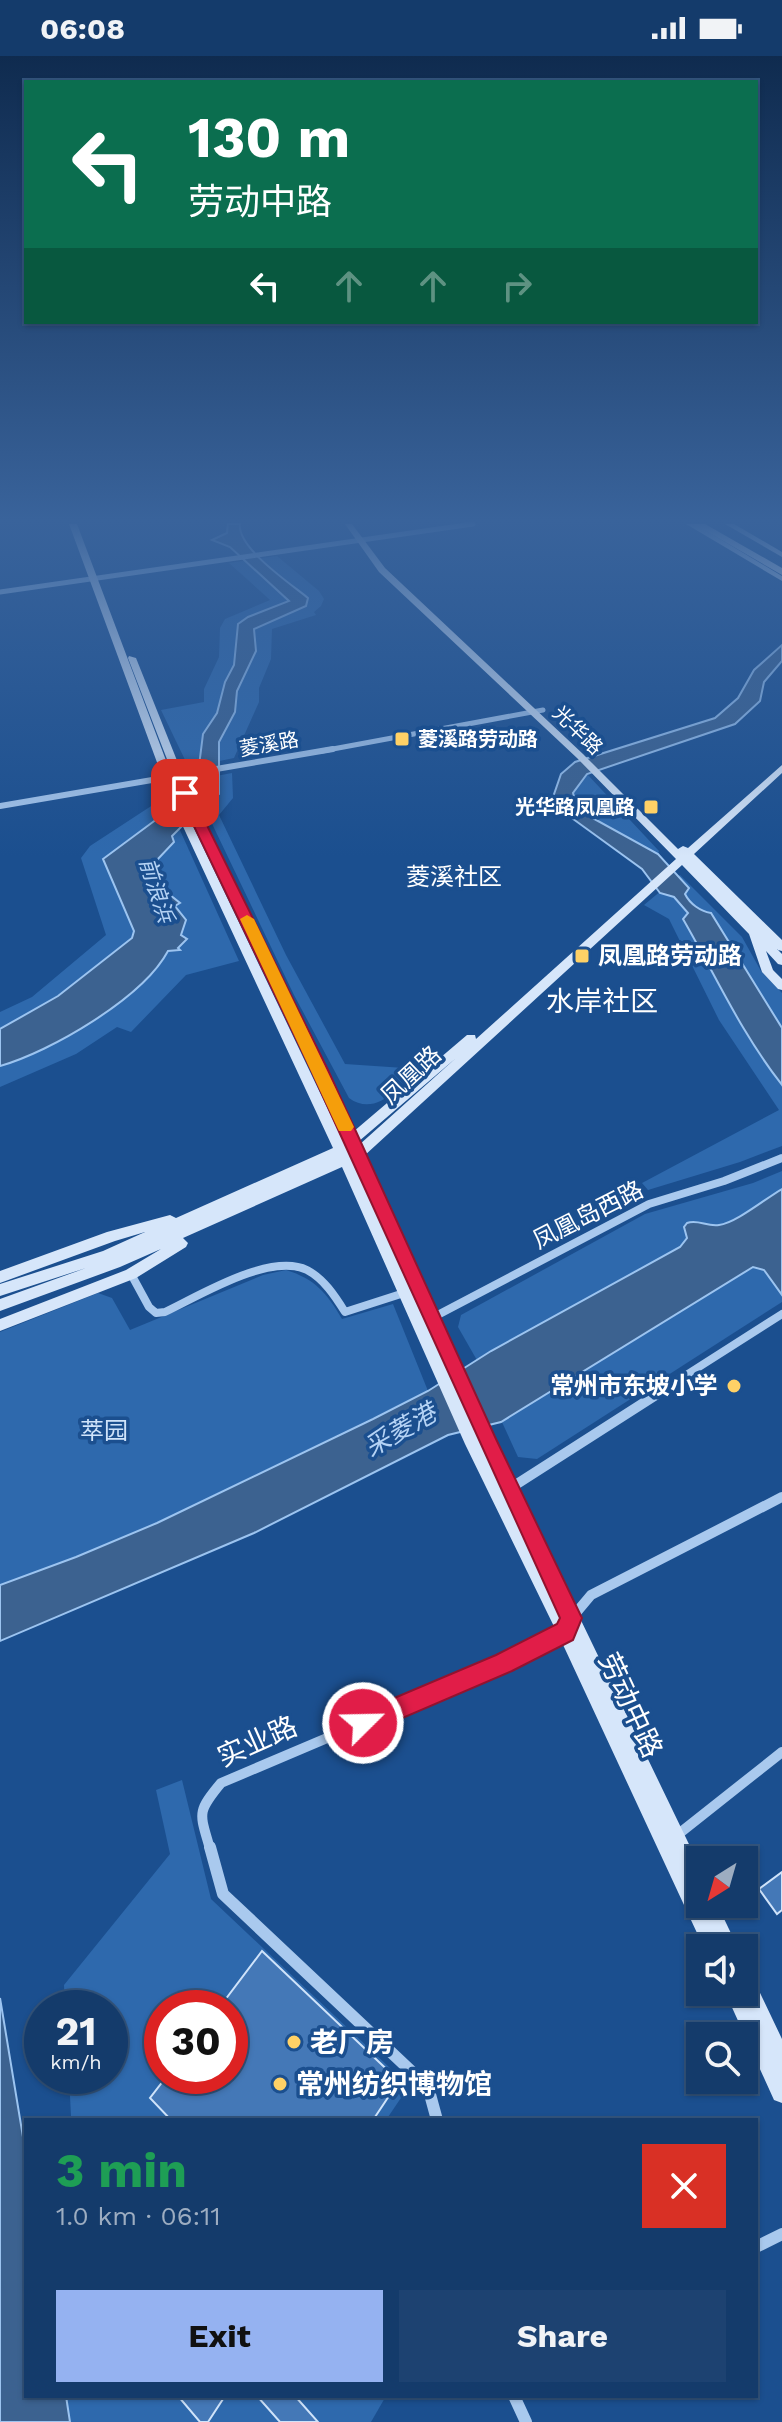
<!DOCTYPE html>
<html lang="en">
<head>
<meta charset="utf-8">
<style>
  body { margin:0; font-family:"Work Sans","Noto Sans SC",sans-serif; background:#1d4271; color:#f1f3f6; height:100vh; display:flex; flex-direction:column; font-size:30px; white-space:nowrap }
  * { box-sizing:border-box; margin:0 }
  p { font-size:26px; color:#9dadc1 }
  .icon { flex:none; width:44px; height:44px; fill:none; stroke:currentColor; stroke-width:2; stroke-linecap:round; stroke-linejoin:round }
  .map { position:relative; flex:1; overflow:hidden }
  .side { position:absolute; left:24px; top:2062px; width:734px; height:280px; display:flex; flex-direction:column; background:#143b6b; border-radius:0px; box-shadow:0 2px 6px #0004,0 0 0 2px #33557e }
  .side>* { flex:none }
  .guide { position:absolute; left:24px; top:24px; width:734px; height:244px; border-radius:0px; box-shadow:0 2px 6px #0004,0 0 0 2px #33557e; background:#0b6e4f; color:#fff; overflow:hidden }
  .needle { width:52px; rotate:217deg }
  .buttons { position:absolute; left:686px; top:1790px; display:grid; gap:16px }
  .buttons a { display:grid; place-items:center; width:72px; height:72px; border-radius:0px; background:#143b6b; box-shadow:0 2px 6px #0004,0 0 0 2px #33557e; font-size:40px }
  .speed { position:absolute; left:24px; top:1934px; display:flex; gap:16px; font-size:40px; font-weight:700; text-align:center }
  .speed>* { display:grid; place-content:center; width:104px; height:104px; border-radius:50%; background:#143b6b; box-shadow:0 2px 6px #0004,0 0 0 2px #33557e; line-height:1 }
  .speed small { font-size:20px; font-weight:400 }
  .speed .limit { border:12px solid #d22; background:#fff; color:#111 }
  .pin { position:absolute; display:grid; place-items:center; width:68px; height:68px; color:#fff; margin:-34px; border-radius:16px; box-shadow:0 4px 12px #0006 }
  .me { position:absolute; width:88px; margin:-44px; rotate:67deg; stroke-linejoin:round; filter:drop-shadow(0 0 6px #0008) }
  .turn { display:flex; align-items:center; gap:28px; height:168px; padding:0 32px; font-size:36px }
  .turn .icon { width:104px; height:104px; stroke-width:2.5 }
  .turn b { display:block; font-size:56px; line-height:68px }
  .lanes { display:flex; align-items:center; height:76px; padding:0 32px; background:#0003; justify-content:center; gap:40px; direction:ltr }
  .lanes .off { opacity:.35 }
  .round { display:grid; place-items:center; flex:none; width:84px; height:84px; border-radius:0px; background:#1d4271 }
  .head { display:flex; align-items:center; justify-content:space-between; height:136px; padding:0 32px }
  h1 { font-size:48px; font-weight:700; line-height:60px; color:#1e9e55 }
  .cta { display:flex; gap:16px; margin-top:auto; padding:16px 32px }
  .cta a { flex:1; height:92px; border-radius:0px; background:#95b2f1; color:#111; font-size:32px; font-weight:700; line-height:92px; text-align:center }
  .cta a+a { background:#1d4271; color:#f1f3f6 }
  .status { display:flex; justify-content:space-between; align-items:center; height:56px; padding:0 40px; background:#143b6b; direction:ltr }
  .status svg { height:22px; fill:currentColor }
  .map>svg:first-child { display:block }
  .green { fill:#2e69ad; fill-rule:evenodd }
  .water { fill:#3c6290; stroke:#9cc4f0; stroke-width:2 }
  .building { fill:#4478b7; stroke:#cfe3fa; stroke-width:2 }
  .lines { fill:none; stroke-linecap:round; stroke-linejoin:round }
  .street-far4 { stroke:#a9c9ee; stroke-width:5 }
  .street-far3 { stroke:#a9c9ee; stroke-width:6 }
  .street-far2 { stroke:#a9c9ee; stroke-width:8 }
  .street-far1 { stroke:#a9c9ee; stroke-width:10 }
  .street { stroke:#a9c9ee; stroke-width:12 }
  .secondary { fill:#d6e6fa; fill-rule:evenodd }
  .primary { fill:#f0f6ff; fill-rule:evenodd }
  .route { fill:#e11d48; stroke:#92132f; stroke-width:2 }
  .slow { fill:#f59e0b }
  .poi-dot { fill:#ffd166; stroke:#1b4f8f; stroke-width:3 }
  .labels { text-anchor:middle; stroke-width:7; stroke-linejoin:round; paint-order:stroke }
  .far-street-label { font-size:20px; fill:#fff; stroke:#1b4f8f }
  .far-poi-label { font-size:20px; font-weight:bold; fill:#fff; stroke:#1b4f8f; text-anchor:start }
  .far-water-label { font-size:22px; font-style:italic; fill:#b5d3f5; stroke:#1b4f8f }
  .far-quarter-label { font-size:24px; fill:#fff; stroke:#1b4f8f }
  .poi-label { font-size:24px; font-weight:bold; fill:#fff; stroke:#1b4f8f; text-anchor:start }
  .street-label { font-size:24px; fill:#fff; stroke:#1b4f8f }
  .park-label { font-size:24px; fill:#cfe3fa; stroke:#1b4f8f }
  .water-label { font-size:26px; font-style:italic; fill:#b5d3f5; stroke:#1b4f8f }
  .quarter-label { font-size:28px; fill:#fff; stroke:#1b4f8f }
  .near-street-label { font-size:28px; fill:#fff; stroke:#1b4f8f }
  .near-poi-label { font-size:28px; font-weight:bold; fill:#fff; stroke:#1b4f8f; text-anchor:start }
</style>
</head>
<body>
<div class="status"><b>06:08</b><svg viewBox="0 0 49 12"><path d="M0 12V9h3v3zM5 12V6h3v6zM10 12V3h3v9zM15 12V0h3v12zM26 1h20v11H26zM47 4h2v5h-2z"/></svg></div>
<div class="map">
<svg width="782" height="2366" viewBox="0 0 782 2366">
  <rect width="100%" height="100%" fill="#1b4f8f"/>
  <g class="green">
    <path d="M277,500l42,35 5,8 -3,7 -7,6 2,3 -44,14 -1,30 -12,29v14l-25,56 -39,8 -8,-2 -26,-54 43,-8v-13l15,-32 1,-29 5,-9 45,-19 -41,-37z"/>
    <path d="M232,717l1,25 -14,17 67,140 59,109 74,5c-19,17 -43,49 -70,29l-55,-103 -101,-211 7,-5z"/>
    <path d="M587,718l72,77 -1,3 -80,-44 -5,-17z"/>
    <path d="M165,741l74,164 -53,14 -55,57 -14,-5 -41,27 -76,33v-75l32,-15 74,-62 -25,-77 9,-12z"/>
    <path d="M680,819l62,62 19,34 21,22v153l-42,16 -92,28 -6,-7 137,-73 -60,-90 -50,-101 -25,-14z"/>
    <path d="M782,1115v24l-300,174 -24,-42 3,-12 184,-101 108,-31z"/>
    <path d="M782,1184v62l-245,157 -19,-2 -23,-50z"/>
    <path d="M286,1214c29,9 41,23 56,49l51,-15 35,87 -271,132 -81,34 -76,28v-253l98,-39 14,5 18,32 133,-55z"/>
    <path d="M182,1724l29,119 198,187 -23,34h-322l7,-4 -2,-40h41v-68h-45l-1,-23 106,-131 -14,-64zM162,1952h68v68h-68z"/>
    <path d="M66,2340h320l-15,26h-301z"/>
  </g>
  <g class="water">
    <path d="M228,468h12c-3,24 51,60 68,74l-2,8 -52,23 2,22 -19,40 -2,21 -16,30v52l-15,10 -32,32 2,6 -18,19 9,30 15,12 -5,3 11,14 -5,15 6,4 -9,9 2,2 -12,1c-25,47 -118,101 -168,115v-37l58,-33 74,-58 2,-7 -31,-72 93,-69 7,-56 14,-21 8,-31 9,-17 4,-41 10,-7 41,-16 -59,-54 -18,-7 15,-7z"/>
    <path d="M782,589v16l-18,21 -4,19 -25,23 -148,50 -14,19 5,17 80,44 31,34 -4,6c5,10 15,17 26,19l71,115v57c-42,-54 -65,-107 -99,-166l5,-6 -14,-16 -14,-4 -18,-24 -91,-66 10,-29 14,-12 140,-44 23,-20 16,-28z"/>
    <path d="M782,1133v106l-18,-25 -11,-3 -252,155 -53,13 -194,98 -254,108v-56l76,-28 81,-34 216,-104 55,-28 63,-40 189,-104 7,-9 -3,-11 3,-4c11,-4 20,4 32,2 17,-2 47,-27 63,-36z"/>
    <path d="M0,1942l26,157v241h40l4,26h-70z"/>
  </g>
  <g class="building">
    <path d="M782,1816v38l-5,4 -18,-25z"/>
    <path d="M262,1895l137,130 -26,39h-202l-21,-22 17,-22h63v-68h-11z"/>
    <path d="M178,2340h47l-17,26h-8z"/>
    <path d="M257,2340h38l23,26h-38z"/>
  </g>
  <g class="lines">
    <g class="street-far4">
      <path d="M0,536l473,-68"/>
      <path d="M322,695l221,-41"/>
    </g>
    <path class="street-far3" d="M0,750l333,-57"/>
    <g class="street-far2">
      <path d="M131,1218l18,33 7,6 9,-1c34,-16 105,-60 142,-42 17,9 28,26 38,42l59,-19"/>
      <path d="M430,1263l219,-115 75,-23 58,-23"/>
      <path d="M655,1339l127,-81"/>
    </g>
    <g class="street-far1">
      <path d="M509,1433l150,-96"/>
      <path d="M570,1564l21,-25 191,-98"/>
      <path d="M676,1780l106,-84"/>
      <path d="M210,1793c-10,-36 -14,-36 11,-66l283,-120 61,-31"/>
    </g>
    <g class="street">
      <path d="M210,1791l13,47 205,193 9,33"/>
      <path d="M756,2191l26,-13"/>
      <path d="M514,2340l12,26"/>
    </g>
    <g class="secondary">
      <path d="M69,468h8l105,279 161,338 -30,-71 -133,-277 -52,-135 1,-2 7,2 54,135 163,339 114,-97h8l1,4 200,-180 -99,-101 -198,-186 -34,-48h7l33,44 198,186 95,95 5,-3 5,2 94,-83v8l-88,81 88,86v11l-4,-1 -53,-53 57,57v11l-4,-1 -12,-13 7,19 9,9v11l-4,-1 -16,-17 -13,-38 -67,-69 -318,291 130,284 206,427v37h17l21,44h-34l-139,-299 -100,-205 -123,-277 -159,71 5,5 -2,4 -50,31 -136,53v-12l126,-49 35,-21 -41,18 -120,44v-12l86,-31 -86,28v-12l103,-33 42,-19 -30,9 -115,42v-12l107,-39 63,-17 6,3 157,-70 -161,-345zM456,1002l-97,87 -1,-3zM353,1106h1l70,158z"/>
      <path d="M686,468h9l87,52v5z"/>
      <path d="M725,468h9l48,28v5z"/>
      <path d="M744,1915l7,3 31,65v64l-8,-3 -49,-108h19z"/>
    </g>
    <path class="primary" d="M694,468h11l77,44v7z"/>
  </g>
  <linearGradient id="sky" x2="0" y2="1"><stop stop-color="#0f2b4f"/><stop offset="0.58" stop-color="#39639b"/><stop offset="1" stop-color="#39639b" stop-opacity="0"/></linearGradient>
  <rect width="782" height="800" fill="url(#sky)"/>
  <path class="route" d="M185,733l6,4 137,277 168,369 86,179 -9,22 -61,31 -149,64 -9,-3 -3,-9 3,-8 142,-60 61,-31 3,-6 -249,-548 -133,-277z"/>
  <path class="slow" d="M247,859l7,4 100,208 -3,4h-12l-2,-4 -97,-208z"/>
  <g class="poi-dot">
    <rect x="394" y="675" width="16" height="16" rx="4"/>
    <rect x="643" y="743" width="16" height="16" rx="4"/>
    <rect x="574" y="892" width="16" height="16" rx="4"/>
    <circle cx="734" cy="1330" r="8"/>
    <circle cx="294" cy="1986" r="8"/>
    <circle cx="280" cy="2028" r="8"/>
  </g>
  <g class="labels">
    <g class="far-street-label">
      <text transform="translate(578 674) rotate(44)" y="7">光华路</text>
      <text transform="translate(269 688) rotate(-10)" y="7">菱溪路</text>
    </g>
    <g class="far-poi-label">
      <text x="418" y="690">菱溪路劳动路</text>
      <text x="635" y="758" text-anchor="end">光华路凤凰路</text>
    </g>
    <g class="far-water-label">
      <text transform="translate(157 834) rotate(72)" y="8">前浪浜</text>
    </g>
    <g class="far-quarter-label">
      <text x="454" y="829">菱溪社区</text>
    </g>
    <g class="poi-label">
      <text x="598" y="908">凤凰路劳动路</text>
      <text x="718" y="1338" text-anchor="end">常州市东坡小学</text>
    </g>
    <g class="street-label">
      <text transform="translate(411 1019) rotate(-43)" y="8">凤凰路</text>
      <text transform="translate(588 1159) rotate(-27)" y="8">凤凰岛西路</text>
    </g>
    <g class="park-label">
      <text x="104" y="1383">萃园</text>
    </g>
    <g class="water-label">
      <text transform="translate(400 1374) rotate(-30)" y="9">采菱港</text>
    </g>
    <g class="quarter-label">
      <text x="602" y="955">水岸社区</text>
    </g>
    <g class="near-street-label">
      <text transform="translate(631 1649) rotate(65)" y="10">劳动中路</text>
      <text transform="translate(257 1685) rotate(-24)" y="10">实业路</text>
    </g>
    <g class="near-poi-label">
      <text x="310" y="1996">老厂房</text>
      <text x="296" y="2038">常州纺织博物馆</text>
    </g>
  </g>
</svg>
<div class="buttons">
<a><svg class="needle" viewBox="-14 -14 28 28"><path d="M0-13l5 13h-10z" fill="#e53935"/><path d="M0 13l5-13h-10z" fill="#9dadc1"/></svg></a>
<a><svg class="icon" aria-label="sound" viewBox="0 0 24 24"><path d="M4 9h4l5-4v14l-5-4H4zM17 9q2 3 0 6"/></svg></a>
<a><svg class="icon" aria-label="search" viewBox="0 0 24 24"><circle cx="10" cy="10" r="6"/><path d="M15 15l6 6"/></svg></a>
</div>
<div class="speed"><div>21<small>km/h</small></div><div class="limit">30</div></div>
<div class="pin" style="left:185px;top:737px;background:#d93025"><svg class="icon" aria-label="arrive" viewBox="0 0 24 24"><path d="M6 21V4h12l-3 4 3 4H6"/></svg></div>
<svg class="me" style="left:363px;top:1667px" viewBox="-20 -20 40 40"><circle r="17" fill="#e11d48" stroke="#fff" stroke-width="3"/><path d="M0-11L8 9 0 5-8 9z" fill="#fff"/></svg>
<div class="guide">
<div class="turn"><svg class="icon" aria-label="left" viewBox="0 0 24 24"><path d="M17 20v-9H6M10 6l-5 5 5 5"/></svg><div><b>130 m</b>劳动中路</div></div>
<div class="lanes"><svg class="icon" aria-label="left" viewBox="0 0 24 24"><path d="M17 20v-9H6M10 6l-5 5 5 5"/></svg><svg class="icon off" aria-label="ahead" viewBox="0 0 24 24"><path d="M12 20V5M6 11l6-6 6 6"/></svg><svg class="icon off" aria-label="ahead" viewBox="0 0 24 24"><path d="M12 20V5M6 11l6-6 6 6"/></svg><svg class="icon off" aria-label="right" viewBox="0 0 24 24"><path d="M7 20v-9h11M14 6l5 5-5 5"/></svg></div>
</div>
<section class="side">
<div class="head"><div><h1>3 min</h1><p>1.0 km · 06:11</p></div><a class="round" style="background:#d93025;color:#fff"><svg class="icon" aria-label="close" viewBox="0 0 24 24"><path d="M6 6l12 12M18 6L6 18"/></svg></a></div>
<div class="cta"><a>Exit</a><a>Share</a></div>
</section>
</div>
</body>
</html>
